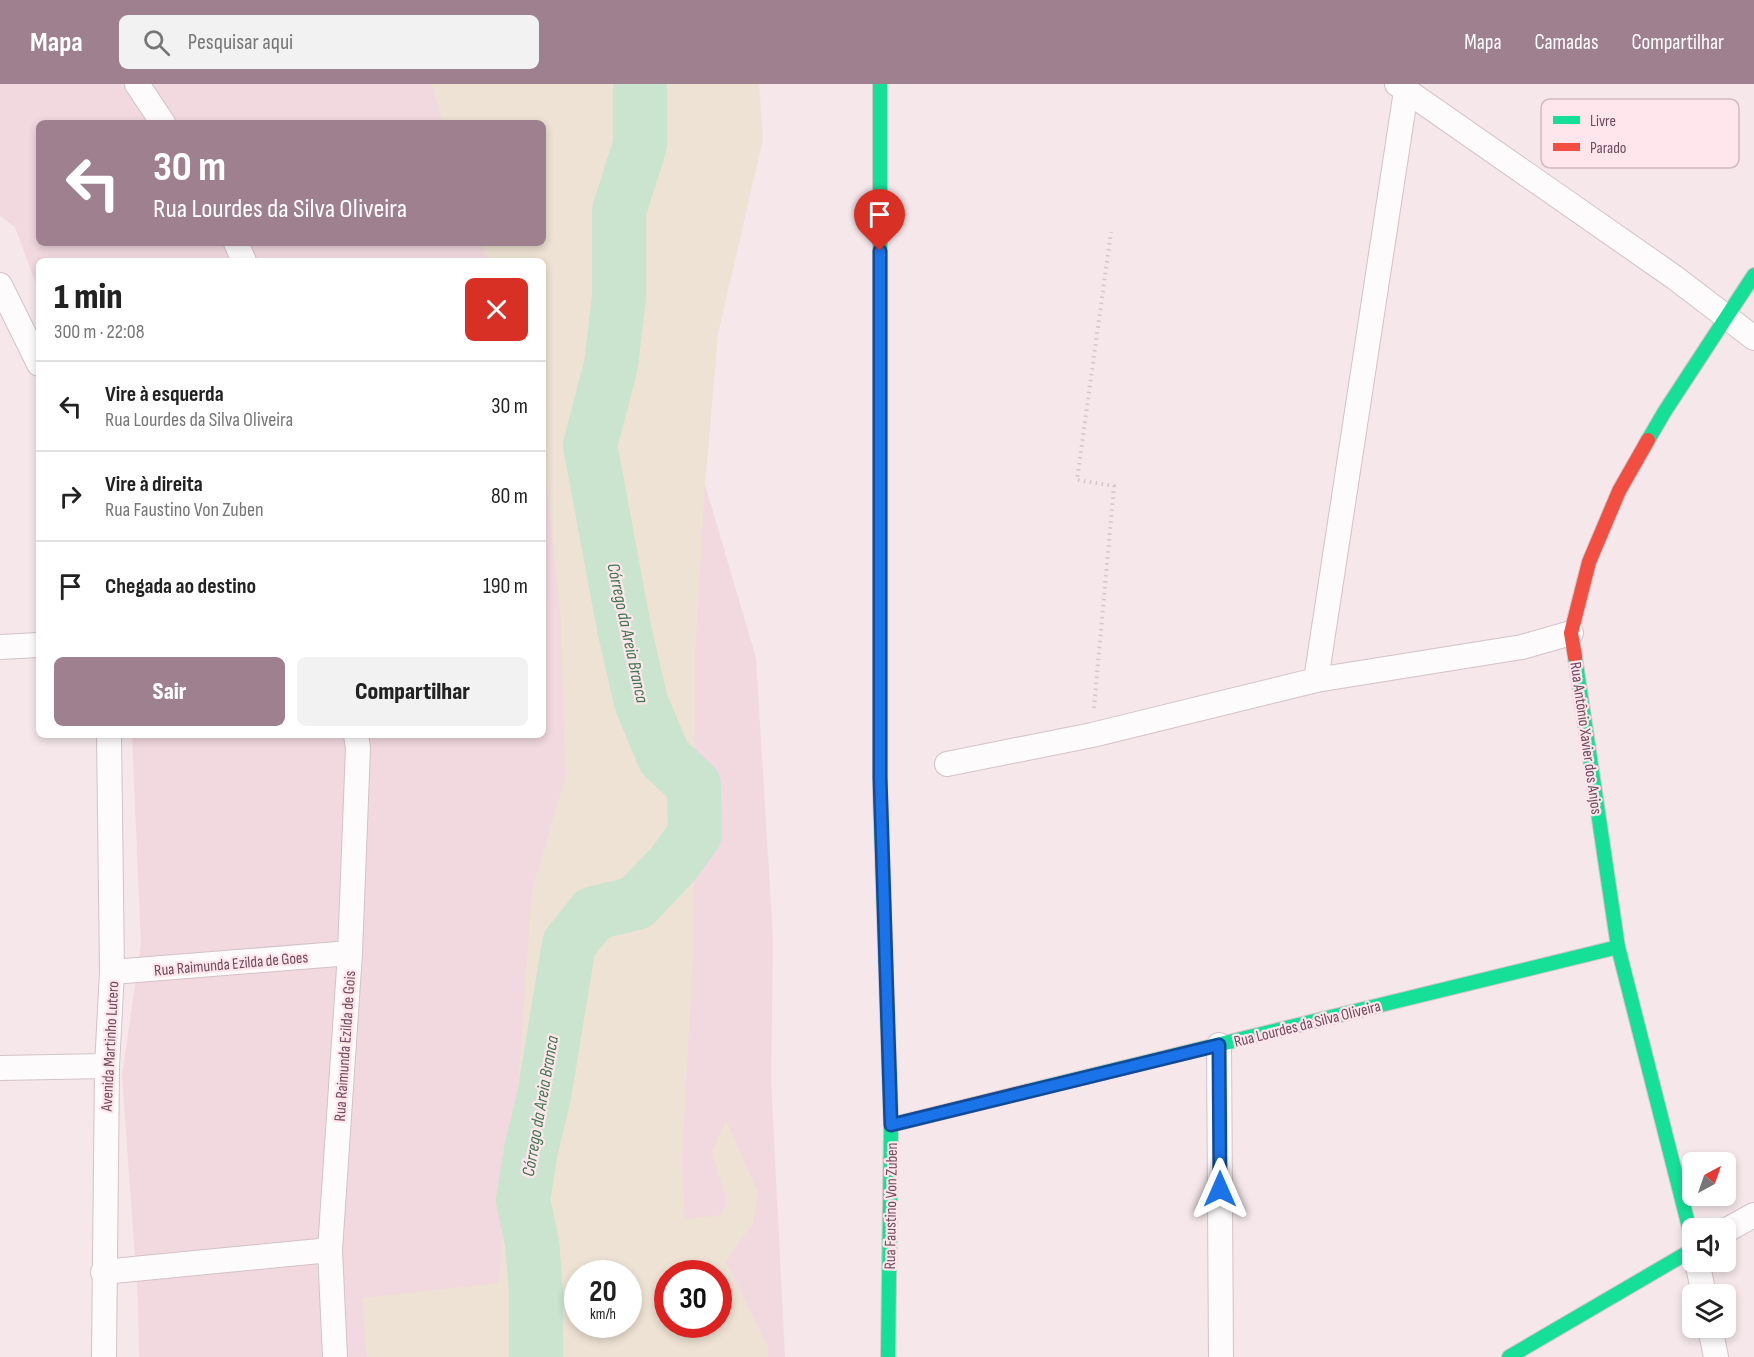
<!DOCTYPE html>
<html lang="pt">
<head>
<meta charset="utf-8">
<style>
  body { margin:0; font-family:"Sofia Sans Condensed",sans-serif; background:#f2f2f2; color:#222; height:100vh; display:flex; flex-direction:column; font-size:22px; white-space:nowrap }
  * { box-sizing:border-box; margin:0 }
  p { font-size:20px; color:#767676 }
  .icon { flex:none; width:33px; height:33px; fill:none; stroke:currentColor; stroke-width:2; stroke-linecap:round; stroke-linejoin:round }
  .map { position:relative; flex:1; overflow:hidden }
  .drawer { position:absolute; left:36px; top:174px; width:510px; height:480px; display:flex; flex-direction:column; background:#fff; border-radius:9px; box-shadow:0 3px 9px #0003 }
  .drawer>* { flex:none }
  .hud { position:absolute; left:36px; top:36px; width:510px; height:126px; border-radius:9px; box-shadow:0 3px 9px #0003; background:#9f808e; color:#fff; overflow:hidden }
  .needle { width:39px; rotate:40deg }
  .buttons { position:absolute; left:1682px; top:1068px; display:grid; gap:12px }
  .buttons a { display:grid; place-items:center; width:54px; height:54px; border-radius:9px; background:#fff; box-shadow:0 3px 9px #0003; font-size:30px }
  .speed { position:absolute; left:564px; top:1176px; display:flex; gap:12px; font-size:30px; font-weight:700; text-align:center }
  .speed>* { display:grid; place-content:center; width:78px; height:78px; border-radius:50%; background:#fff; box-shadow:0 3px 9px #0003; line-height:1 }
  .speed small { font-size:15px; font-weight:400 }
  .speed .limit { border:9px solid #d22; background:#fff; color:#111 }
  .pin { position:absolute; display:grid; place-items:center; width:51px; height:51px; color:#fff; margin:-62px -26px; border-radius:50% 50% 50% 0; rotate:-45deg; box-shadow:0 0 6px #0007 }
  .pin .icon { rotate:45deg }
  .me { position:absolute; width:66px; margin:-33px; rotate:0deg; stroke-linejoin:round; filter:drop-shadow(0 0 4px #0008) }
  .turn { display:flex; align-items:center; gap:21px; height:126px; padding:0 18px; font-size:27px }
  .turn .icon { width:78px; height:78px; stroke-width:2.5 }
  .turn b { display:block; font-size:42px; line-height:51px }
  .round { display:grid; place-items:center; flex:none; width:63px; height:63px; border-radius:9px; background:#f2f2f2 }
  .headline { display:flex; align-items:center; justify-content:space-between; height:102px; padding:0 18px }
  h1 { font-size:36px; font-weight:800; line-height:45px }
  .action { display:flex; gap:12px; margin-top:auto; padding:12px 18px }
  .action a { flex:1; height:69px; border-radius:9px; background:#9f808e; color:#fff; font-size:24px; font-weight:800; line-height:69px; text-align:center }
  .action a+a { background:#f2f2f2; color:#222 }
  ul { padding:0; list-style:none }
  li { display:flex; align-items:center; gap:18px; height:90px; padding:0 18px; border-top:2px solid #e0e0e0 }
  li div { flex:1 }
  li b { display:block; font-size:22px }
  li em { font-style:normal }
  header { display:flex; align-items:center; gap:36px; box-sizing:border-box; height:84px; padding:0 30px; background:#9f808e; color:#fff }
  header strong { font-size:28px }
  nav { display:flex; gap:33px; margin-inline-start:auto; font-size:21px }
  .search { width:420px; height:54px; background:#f2f2f2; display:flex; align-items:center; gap:15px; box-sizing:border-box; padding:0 21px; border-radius:9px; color:#767676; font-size:22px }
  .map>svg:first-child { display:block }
  .residential { fill:#f1d9df; fill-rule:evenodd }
  .green { fill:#ede2d3; fill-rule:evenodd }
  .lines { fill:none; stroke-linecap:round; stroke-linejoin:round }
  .river { stroke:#cae4cf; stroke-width:54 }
  .street-casing { stroke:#d3c2c9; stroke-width:26 }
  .fast-casing { stroke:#d5c4ca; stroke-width:16 }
  .jam-casing { stroke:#d5c4ca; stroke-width:16 }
  .path { stroke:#d3c6cc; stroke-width:4; stroke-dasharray:1.5 4.5; stroke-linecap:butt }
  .street { stroke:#fefbfc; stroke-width:24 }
  .fast { stroke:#16e098; stroke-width:14 }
  .jam { stroke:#f24e42; stroke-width:14 }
  .route-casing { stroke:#114b97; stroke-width:15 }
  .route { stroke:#1a73e8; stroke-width:10 }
  .labels { text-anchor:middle; stroke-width:4.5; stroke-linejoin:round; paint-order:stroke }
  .street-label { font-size:16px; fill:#70495d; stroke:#fee6ec }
  .water-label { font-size:18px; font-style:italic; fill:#3f764f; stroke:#fee6ec }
  .key { fill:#fee6ec; stroke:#d3b7c1; stroke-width:1.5 }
  .key-label { font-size:16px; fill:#70495d }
</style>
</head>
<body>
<header>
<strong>Mapa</strong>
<div class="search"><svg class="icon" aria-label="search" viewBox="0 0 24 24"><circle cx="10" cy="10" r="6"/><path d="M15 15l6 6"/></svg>Pesquisar aqui</div>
<nav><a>Mapa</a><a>Camadas</a><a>Compartilhar</a></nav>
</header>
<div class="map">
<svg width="1754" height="1273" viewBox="0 0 1754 1273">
  <rect width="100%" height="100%" fill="#f5e7ea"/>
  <path class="residential" d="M0,0h519l20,39h-500v120h504l143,177 70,238 17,281 -2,141 14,277h-646l-1,-57 -16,-225 19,-131 -9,-209h411v-474h-504v31l-24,-65 -15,-11zM578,1190h50v50h-50zM668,1190h50v50h-50z"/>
  <path class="green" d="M431,0h328l4,55 -45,195 -13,151 -10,171 -1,278 -12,227 3,58 36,-4 6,-13 -15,-50 14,-32 32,72 -5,31 -27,39 42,85v10h-401l-5,-59 136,-15 20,-197 14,-197 33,-110 -4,-157 -18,-169v-192h-56l-5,-18h61v-120h-100zM578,1190h50v50h-50zM668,1190h50v50h-50z"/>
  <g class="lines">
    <path class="river" d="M536,1273v-66l-4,-48 -9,-43 8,-50 13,-54 25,-152 25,-31 42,-10 38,-40 21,-29 -1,-49 -30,-28 -23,-55 -17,-74 -34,-183 21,-80 8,-69v-85l21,-66v-61"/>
    <g class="street-casing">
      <g id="street">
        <path d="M137,0l26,39"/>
        <path d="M1397,0l277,193 80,61"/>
        <path d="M236,159l8,18"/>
        <path d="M0,201l39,79"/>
        <path d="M0,563l39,-2"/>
        <path d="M1316,596l90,-589"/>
        <path d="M947,680l145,-29 224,-55 206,-33 49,-14"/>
        <path d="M112,888l238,-19"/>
        <path d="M1219,961l2,312"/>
        <path d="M0,984l107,-2"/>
        <path d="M1725,1147l29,-16"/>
        <path d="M1697,1178l7,32"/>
        <path d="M103,1188l227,-22"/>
        <path d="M1710,1244l6,29"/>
        <path d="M104,1273l3,-291 5,-94 -3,-237"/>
        <path d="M335,1273l-5,-107 20,-297 8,-205 -2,-13"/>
      </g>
    </g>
    <g class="fast-casing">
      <g id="fast">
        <path d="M880,0v523"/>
        <path d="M1648,356l17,-29 89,-136"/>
        <path d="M1575,573l43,290 74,292"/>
        <path d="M880,706l11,335 -3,232"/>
        <path d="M1028,1007l590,-144"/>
        <path d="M1509,1273l183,-107"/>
      </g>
    </g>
    <g class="jam-casing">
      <g id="jam">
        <path d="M880,523v183"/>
        <path d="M1575,573l-4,-24 18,-71 30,-71 29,-51"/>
        <path d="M891,1041l137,-34"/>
      </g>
    </g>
    <path class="path" d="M1094,624l20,-222 -37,-6 34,-248"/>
    <use href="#street" class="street"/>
    <use href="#fast" class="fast"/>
    <use href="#jam" class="jam"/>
  </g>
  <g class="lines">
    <g class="route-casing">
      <path id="route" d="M880,167v526l11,348 328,-80 1,144"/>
    </g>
    <use href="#route" class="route"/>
  </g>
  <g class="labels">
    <g class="street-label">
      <text transform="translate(1587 654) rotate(82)" y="6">Rua Antônio Xavier dos Anjos</text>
      <text transform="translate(231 879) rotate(-5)" y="6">Rua Raimunda Ezilda de Goes</text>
      <text transform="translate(1307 939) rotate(-14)" y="6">Rua Lourdes da Silva Oliveira</text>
      <text transform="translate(109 962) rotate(-87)" y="6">Avenida Martinho Lutero</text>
      <text transform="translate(344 962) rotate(-86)" y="6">Rua Raimunda Ezilda de Gois</text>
      <text transform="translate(890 1122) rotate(-89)" y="6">Rua Faustino Von Zuben</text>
    </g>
    <g class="water-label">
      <text transform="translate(628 549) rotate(78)" y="6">Córrego da Areia Branca</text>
      <text transform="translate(540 1022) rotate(-80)" y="6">Córrego da Areia Branca</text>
    </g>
  </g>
  <rect x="1541" y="15" width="198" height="69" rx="9" class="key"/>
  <rect x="1553" y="32" width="27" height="8" fill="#16e098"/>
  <rect x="1553" y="59" width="27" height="8" fill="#f24e42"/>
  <g class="key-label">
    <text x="1590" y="42">Livre</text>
    <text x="1590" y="69">Parado</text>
  </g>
</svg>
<div class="buttons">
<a><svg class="needle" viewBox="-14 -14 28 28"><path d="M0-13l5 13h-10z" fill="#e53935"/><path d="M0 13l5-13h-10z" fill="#767676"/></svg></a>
<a><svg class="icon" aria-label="sound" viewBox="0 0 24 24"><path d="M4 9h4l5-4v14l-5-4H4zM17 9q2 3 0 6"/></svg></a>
<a><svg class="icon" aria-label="layers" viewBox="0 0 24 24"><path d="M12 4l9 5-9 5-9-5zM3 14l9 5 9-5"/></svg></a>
</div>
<div class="speed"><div>20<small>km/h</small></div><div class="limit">30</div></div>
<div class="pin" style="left:880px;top:167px;background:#d93025"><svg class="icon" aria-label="arrive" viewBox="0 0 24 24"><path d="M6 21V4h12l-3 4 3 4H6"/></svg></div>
<svg class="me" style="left:1220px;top:1105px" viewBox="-20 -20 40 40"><path d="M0-17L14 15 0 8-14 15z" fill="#1a73e8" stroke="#fff" stroke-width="4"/></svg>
<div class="hud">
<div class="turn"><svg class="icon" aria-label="left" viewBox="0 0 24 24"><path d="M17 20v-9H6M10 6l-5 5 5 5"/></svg><div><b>30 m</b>Rua Lourdes da Silva Oliveira</div></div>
</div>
<section class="drawer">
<div class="headline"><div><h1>1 min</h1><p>300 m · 22:08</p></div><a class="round" style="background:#d93025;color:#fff"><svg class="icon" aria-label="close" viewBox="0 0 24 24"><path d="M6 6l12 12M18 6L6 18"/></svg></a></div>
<ul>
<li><svg class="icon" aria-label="left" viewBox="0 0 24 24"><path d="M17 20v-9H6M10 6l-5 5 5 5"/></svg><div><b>Vire à esquerda</b><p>Rua Lourdes da Silva Oliveira</p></div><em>30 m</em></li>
<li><svg class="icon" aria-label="right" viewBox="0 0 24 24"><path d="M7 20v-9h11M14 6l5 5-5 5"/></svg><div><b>Vire à direita</b><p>Rua Faustino Von Zuben</p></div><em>80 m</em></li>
<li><svg class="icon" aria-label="arrive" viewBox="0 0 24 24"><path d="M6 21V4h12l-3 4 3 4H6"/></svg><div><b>Chegada ao destino</b></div><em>190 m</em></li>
</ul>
<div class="action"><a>Sair</a><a>Compartilhar</a></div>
</section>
</div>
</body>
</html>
